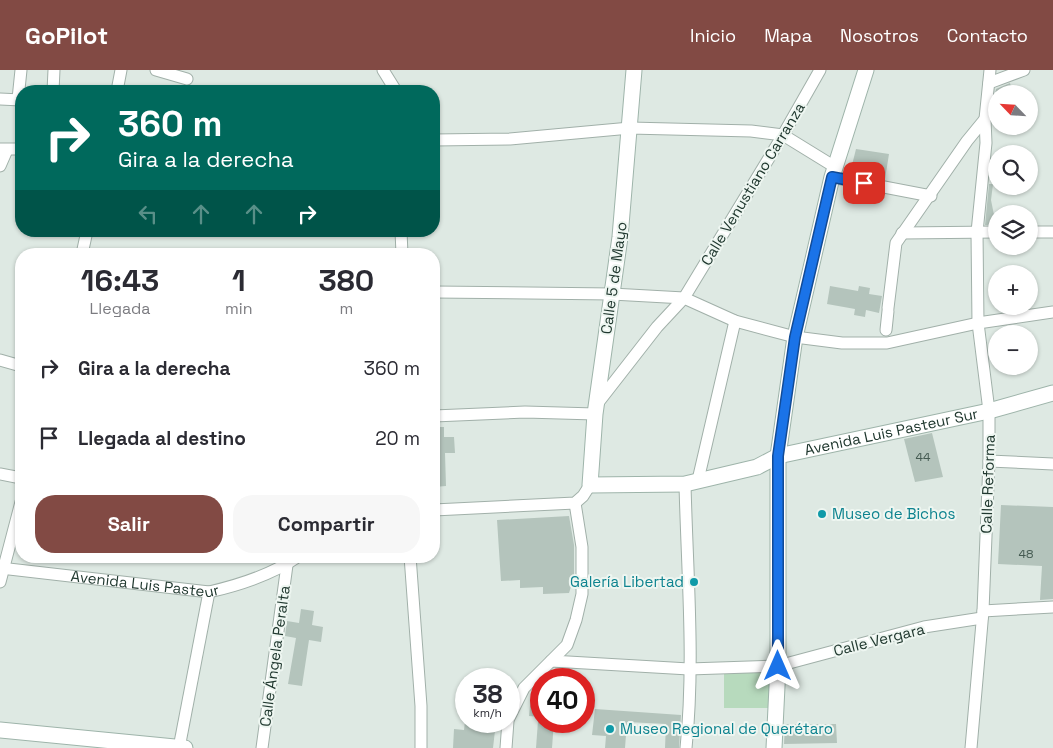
<!DOCTYPE html>
<html lang="es">
<head>
<meta charset="utf-8">
<style>
  body { margin:0; font-family:"Space Grotesk",sans-serif; background:#f7f7f7; color:#2b2b33; height:100vh; display:flex; flex-direction:column; font-size:19px; white-space:nowrap }
  * { box-sizing:border-box; margin:0 }
  p { font-size:16px; color:#7c7c81 }
  .icon { flex:none; width:28px; height:28px; fill:none; stroke:currentColor; stroke-width:2; stroke-linecap:round; stroke-linejoin:round }
  .map { position:relative; flex:1; overflow:hidden }
  .panel { position:absolute; left:15px; top:178px; width:425px; height:315px; display:flex; flex-direction:column; background:#fff; border-radius:20px; box-shadow:0 1px 4px #0004 }
  .panel>* { flex:none }
  .top-card { position:absolute; left:15px; top:15px; width:425px; height:152px; border-radius:20px; box-shadow:0 1px 4px #0004; background:#00695c; color:#fff; overflow:hidden }
  .needle { width:32px; rotate:295deg }
  .buttons { position:absolute; left:988px; top:15px; display:grid; gap:10px }
  .buttons a { display:grid; place-items:center; width:50px; height:50px; border-radius:50%; background:#fff; box-shadow:0 1px 4px #0004; font-size:25px }
  .speed { position:absolute; left:455px; top:598px; display:flex; gap:10px; font-size:25px; font-weight:700; text-align:center }
  .speed>* { display:grid; place-content:center; width:65px; height:65px; border-radius:50%; background:#fff; box-shadow:0 1px 4px #0004; line-height:1 }
  .speed small { font-size:12px; font-weight:400 }
  .speed .limit { border:8px solid #d22; background:#fff; color:#111 }
  .pin { position:absolute; display:grid; place-items:center; width:42px; height:42px; color:#fff; margin:-21px; border-radius:10px; box-shadow:0 2px 8px #0006 }
  .me { position:absolute; width:55px; margin:-28px; rotate:0deg; stroke-linejoin:round; filter:drop-shadow(0 0 4px #0008) }
  .turn { display:flex; align-items:center; gap:18px; height:105px; padding:0 20px; font-size:22px }
  .turn .icon { width:65px; height:65px; stroke-width:2.5 }
  .turn b { display:block; font-size:35px; line-height:42px }
  .lanes { display:flex; align-items:center; height:48px; padding:0 20px; background:#0003; justify-content:center; gap:25px; direction:ltr }
  .lanes .off { opacity:.35 }
  .eta { display:flex; justify-content:space-evenly; align-items:center; height:85px; text-align:center }
  .eta b { font-size:30px; font-weight:700; line-height:35px }
  .cta { display:flex; gap:10px; margin-top:auto; padding:10px 20px }
  .cta a { flex:1; height:58px; border-radius:20px; background:#824a44; color:#fff; font-size:20px; font-weight:700; line-height:58px; text-align:center }
  .cta a+a { background:#f7f7f7; color:#2b2b33 }
  ul { padding:0; list-style:none }
  li { display:flex; align-items:center; gap:15px; height:70px; padding:0 20px }
  li div { flex:1 }
  li b { display:block; font-size:19px }
  li em { font-style:normal }
  header { display:flex; align-items:center; gap:30px; box-sizing:border-box; height:70px; padding:0 25px; background:#824a44; color:#fff }
  header strong { font-size:24px }
  nav { display:flex; gap:28px; margin-inline-start:auto; font-size:18px }
  .map>svg:first-child { display:block }
  .green { fill:#b7dabd }
  .building { fill:#b4c4bc }
  .lines { fill:none; stroke-linecap:round; stroke-linejoin:round }
  .street-casing { stroke:#a1b0a9; stroke-width:13 }
  .secondary-casing { stroke:#9eb4aa; stroke-width:17 }
  .street { stroke:#fff; stroke-width:11 }
  .secondary { stroke:#fff; stroke-width:15 }
  .route-casing { stroke:#114b97; stroke-width:12 }
  .route { stroke:#1a73e8; stroke-width:9 }
  .culture-dot { fill:#0f9aa8; stroke:#eef6f1; stroke-width:2 }
  .labels { text-anchor:middle; stroke-width:4; stroke-linejoin:round; paint-order:stroke }
  .number-label { font-size:12px; fill:#455b52 }
  .street-label { font-size:15px; fill:#20382f; stroke:#eef6f1 }
  .culture-label { font-size:15px; fill:#0d838f; stroke:#eef6f1; text-anchor:start }
</style>
</head>
<body>
<header>
<strong>GoPilot</strong>
<nav><a>Inicio</a><a>Mapa</a><a>Nosotros</a><a>Contacto</a></nav>
</header>
<div class="map">
<svg width="1053" height="678" viewBox="0 0 1053 678">
  <rect width="100%" height="100%" fill="#dee9e3"/>
  <rect class="green" x="724" y="603" width="50" height="35"/>
  <g class="building">
    <path d="M1010,13l3,11h-18l1,-5z"/>
    <path d="M856,79l33,5 -4,25 -35,-6z"/>
    <path d="M989,114h4l-2,16 5,25h-11z"/>
    <path d="M830,216l28,5 1,-5 11,2 -1,6 13,2 -3,17 -13,-3 -1,7 -11,-2 1,-6 -28,-5z"/>
    <path d="M434,357h10v10h10l1,16h-10l1,33 -12,1z"/>
    <path d="M932,363l11,44 -28,5 -11,-43z"/>
    <path d="M1001,435l52,2v92l-13,1 2,-34 -44,-2z"/>
    <path d="M569,446l5,29v32l-5,16 -26,1v-7l-23,1v-8l-19,1 -4,-61z"/>
    <path d="M301,539l13,2 -2,14 11,2 -2,15 -12,-2 -7,46 -14,-2 8,-46 -11,-2 2,-15 12,2z"/>
    <path d="M531,626l10,1v20l-12,-1z"/>
    <path d="M595,639l86,6 -2,33h-14l1,-24 -39,-2 -2,26h-20l1,-12 -14,-1z"/>
    <path d="M465,651l31,1 -3,26h-40l1,-19 10,1z"/>
    <path d="M538,651h16l-2,27h-16z"/>
    <path d="M785,654h51l1,19 -53,1z"/>
  </g>
  <g class="lines">
    <g class="street-casing">
      <g id="street">
        <path d="M156,0l31,9"/>
        <path d="M383,0l13,21"/>
        <path d="M989,13l35,-13"/>
        <path d="M53,21l1,-21"/>
        <path d="M117,21l4,-21"/>
        <path d="M0,29l21,1"/>
        <path d="M18,29l3,-29"/>
        <path d="M434,70l76,-1 120,-11 121,3 32,4 52,32"/>
        <path d="M0,79h21"/>
        <path d="M0,96l7,-16"/>
        <path d="M832,107l99,19"/>
        <path d="M401,161l1,23"/>
        <path d="M1029,162h24"/>
        <path d="M902,163l94,-1"/>
        <path d="M82,184l5,-23"/>
        <path d="M434,222l178,2 72,4 51,23 60,16 47,6h45l91,-20 75,-11"/>
        <path d="M888,238l8,-65 71,-102 18,-22"/>
        <path d="M886,260l2,-19"/>
        <path d="M0,290l21,6"/>
        <path d="M597,334l60,-77 27,-29 99,-163 37,-65"/>
        <path d="M434,346l91,-4 70,2"/>
        <path d="M989,391l64,3"/>
        <path d="M0,404l21,4"/>
        <path d="M698,410l37,-159"/>
        <path d="M685,414c2,87 10,177 1,264"/>
        <path d="M434,440l141,-7 8,-7 7,-11"/>
        <path d="M410,486l11,150v42"/>
        <path id="s1" d="M0,498l209,24c31,-7 64,-18 90,-36"/>
        <path d="M0,512l21,-80"/>
        <path d="M983,541l70,-4"/>
        <path d="M551,591l138,8 89,-3 146,-39 58,-9"/>
        <path d="M509,648l15,-30 43,-43 9,-25 6,-26v-47l-7,-44"/>
        <path d="M179,678l30,-156"/>
        <path d="M262,678l25,-183"/>
        <path d="M506,678l2,-27"/>
        <path d="M971,678l12,-137 6,-150v-50l-11,-88 -1,-91 9,-89 -1,-24 5,-49"/>
      </g>
    </g>
    <g class="secondary-casing">
      <g id="secondary">
        <path id="s2" d="M634,0l-14,167 -25,177 -5,71 95,-1 72,-17 21,-11 211,-45 64,-18"/>
        <path d="M0,660l185,18"/>
        <path d="M774,678l4,-82v-210l17,-119 37,-160 34,-107"/>
      </g>
    </g>
    <use href="#street" class="street"/>
    <use href="#secondary" class="secondary"/>
  </g>
  <g class="lines">
    <g class="route-casing">
      <path id="route" d="M778,596v-210l17,-119 37,-160 32,6"/>
    </g>
    <use href="#route" class="route"/>
  </g>
  <g class="culture-dot">
    <circle cx="822" cy="444" r="5"/>
    <circle cx="694" cy="512" r="5"/>
    <circle cx="610" cy="659" r="5"/>
  </g>
  <g class="labels">
    <g class="number-label">
      <text x="923" y="391">44</text>
      <text x="1026" y="488">48</text>
    </g>
    <g class="street-label">
      <text transform="translate(753 114) rotate(-59)" y="5">Calle Venustiano Carranza</text>
      <text transform="translate(614 208) rotate(-82)" y="5">Calle 5 de Mayo</text>
      <text dy="5" stroke="none"><textPath href="#s2" startOffset="726">Avenida Luis Pasteur Sur</textPath></text>
      <text transform="translate(988 414) rotate(-88)" y="5">Calle Reforma</text>
      <text dy="5" stroke="none"><textPath href="#s1" startOffset="146">Avenida Luis Pasteur</textPath></text>
      <text transform="translate(879 570) rotate(-14)" y="5">Calle Vergara</text>
      <text transform="translate(275 586) rotate(-82)" y="5">Calle Ángela Peralta</text>
    </g>
    <g class="culture-label">
      <text x="832" y="449">Museo de Bichos</text>
      <text x="684" y="517" text-anchor="end">Galería Libertad</text>
      <text x="620" y="664">Museo Regional de Querétaro</text>
    </g>
  </g>
</svg>
<div class="buttons">
<a><svg class="needle" viewBox="-14 -14 28 28"><path d="M0-13l5 13h-10z" fill="#e53935"/><path d="M0 13l5-13h-10z" fill="#7c7c81"/></svg></a>
<a><svg class="icon" aria-label="search" viewBox="0 0 24 24"><circle cx="10" cy="10" r="6"/><path d="M15 15l6 6"/></svg></a>
<a><svg class="icon" aria-label="layers" viewBox="0 0 24 24"><path d="M12 4l9 5-9 5-9-5zM3 14l9 5 9-5"/></svg></a>
<a>+</a>
<a>−</a>
</div>
<div class="speed"><div>38<small>km/h</small></div><div class="limit">40</div></div>
<div class="pin" style="left:864px;top:113px;background:#d93025"><svg class="icon" aria-label="arrive" viewBox="0 0 24 24"><path d="M6 21V4h12l-3 4 3 4H6"/></svg></div>
<svg class="me" style="left:778px;top:596px" viewBox="-20 -20 40 40"><path d="M0-17L14 15 0 8-14 15z" fill="#1a73e8" stroke="#fff" stroke-width="4"/></svg>
<div class="top-card">
<div class="turn"><svg class="icon" aria-label="right" viewBox="0 0 24 24"><path d="M7 20v-9h11M14 6l5 5-5 5"/></svg><div><b>360 m</b>Gira a la derecha</div></div>
<div class="lanes"><svg class="icon off" aria-label="left" viewBox="0 0 24 24"><path d="M17 20v-9H6M10 6l-5 5 5 5"/></svg><svg class="icon off" aria-label="ahead" viewBox="0 0 24 24"><path d="M12 20V5M6 11l6-6 6 6"/></svg><svg class="icon off" aria-label="ahead" viewBox="0 0 24 24"><path d="M12 20V5M6 11l6-6 6 6"/></svg><svg class="icon" aria-label="right" viewBox="0 0 24 24"><path d="M7 20v-9h11M14 6l5 5-5 5"/></svg></div>
</div>
<section class="panel">
<div class="eta">
<div><b>16:43</b><p>Llegada</p></div>
<div><b>1</b><p>min</p></div>
<div><b>380</b><p>m</p></div>
</div>
<ul>
<li><svg class="icon" aria-label="right" viewBox="0 0 24 24"><path d="M7 20v-9h11M14 6l5 5-5 5"/></svg><div><b>Gira a la derecha</b></div><em>360 m</em></li>
<li><svg class="icon" aria-label="arrive" viewBox="0 0 24 24"><path d="M6 21V4h12l-3 4 3 4H6"/></svg><div><b>Llegada al destino</b></div><em>20 m</em></li>
</ul>
<div class="cta"><a>Salir</a><a>Compartir</a></div>
</section>
</div>
</body>
</html>
